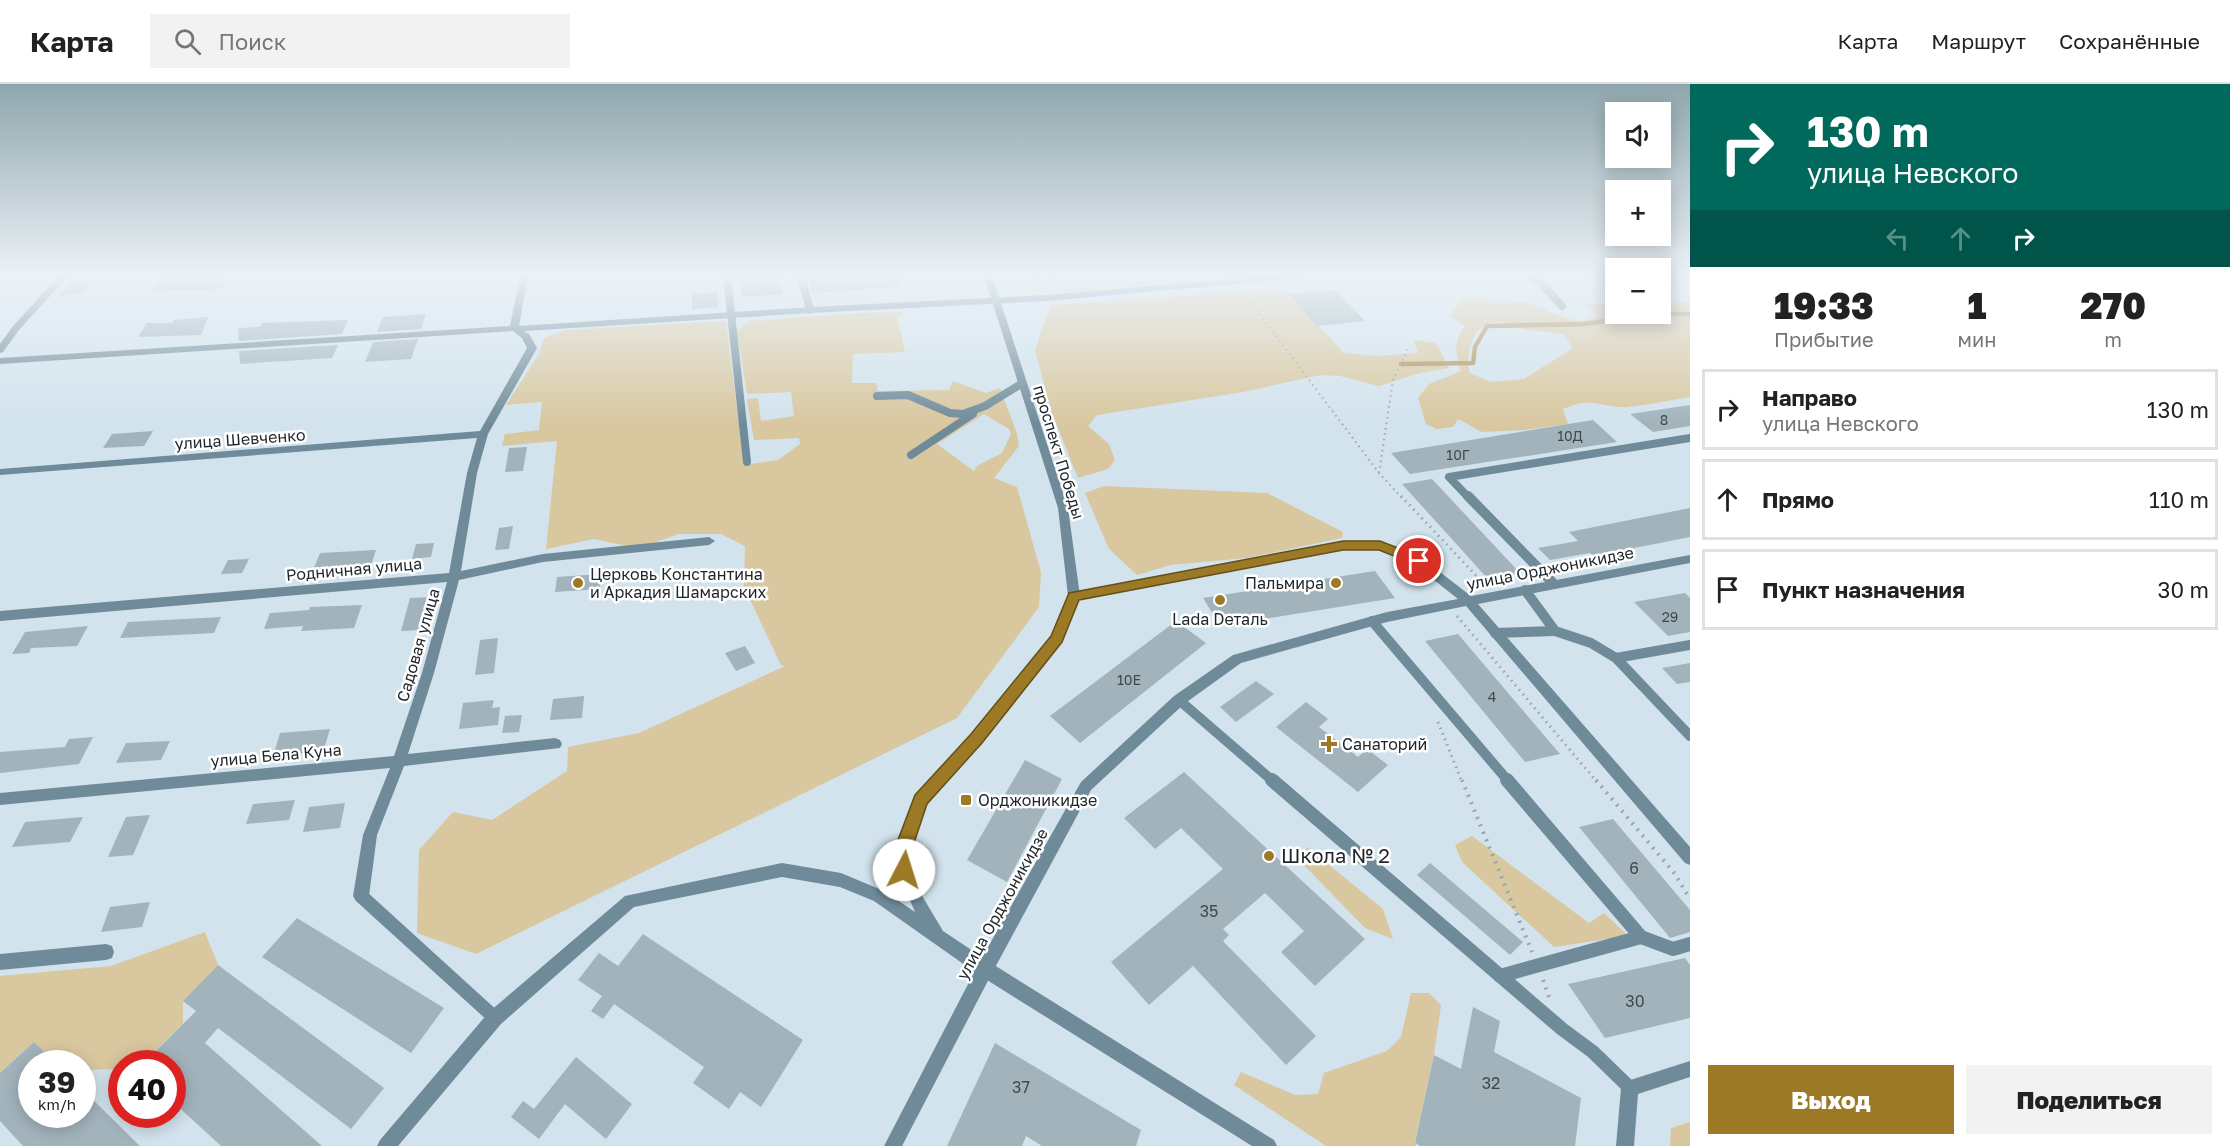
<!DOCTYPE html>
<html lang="ru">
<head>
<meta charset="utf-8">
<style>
  body { margin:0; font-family:"Golos Text",sans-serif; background:#f2f2f2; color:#222; height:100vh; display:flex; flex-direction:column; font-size:22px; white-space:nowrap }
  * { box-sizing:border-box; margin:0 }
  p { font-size:20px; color:#767676 }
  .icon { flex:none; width:33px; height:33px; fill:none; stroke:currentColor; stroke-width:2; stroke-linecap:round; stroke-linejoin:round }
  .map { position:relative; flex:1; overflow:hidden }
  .side { display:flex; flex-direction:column; background:#fff; width:540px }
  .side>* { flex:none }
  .hud { background:#00695c; color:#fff; overflow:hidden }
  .buttons { position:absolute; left:1605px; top:18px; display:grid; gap:12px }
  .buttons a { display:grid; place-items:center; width:66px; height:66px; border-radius:0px; background:#fff; box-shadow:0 3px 15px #0003; font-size:30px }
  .speed { position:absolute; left:18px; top:966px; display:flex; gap:12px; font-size:30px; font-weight:700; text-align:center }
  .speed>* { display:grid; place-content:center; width:78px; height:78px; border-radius:50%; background:#fff; box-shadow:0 3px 15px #0003; line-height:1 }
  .speed small { font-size:15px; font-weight:400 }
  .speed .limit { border:9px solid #d22; background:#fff; color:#111 }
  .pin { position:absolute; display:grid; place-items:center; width:51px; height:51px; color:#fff; margin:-26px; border:3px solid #fff; border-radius:50%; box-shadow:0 2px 6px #0007 }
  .me { position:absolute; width:66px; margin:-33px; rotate:5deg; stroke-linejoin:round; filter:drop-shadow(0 0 4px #0008) }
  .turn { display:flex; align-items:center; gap:21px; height:126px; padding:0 18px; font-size:27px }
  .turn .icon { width:78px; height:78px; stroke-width:2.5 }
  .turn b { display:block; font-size:42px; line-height:51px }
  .lanes { display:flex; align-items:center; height:57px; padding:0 18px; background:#0003; justify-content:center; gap:30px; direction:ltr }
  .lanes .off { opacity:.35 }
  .eta { display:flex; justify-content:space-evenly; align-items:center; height:102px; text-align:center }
  .eta b { font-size:36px; font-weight:800; line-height:42px }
  .button { display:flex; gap:12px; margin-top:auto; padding:12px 18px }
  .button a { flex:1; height:69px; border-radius:0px; background:#9c7a25; color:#fff; font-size:24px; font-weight:800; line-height:69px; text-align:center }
  .button a+a { background:#f2f2f2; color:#222 }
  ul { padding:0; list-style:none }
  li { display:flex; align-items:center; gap:18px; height:81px; margin:0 12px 9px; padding:0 6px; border:3px solid #e0e0e0; border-radius:0px }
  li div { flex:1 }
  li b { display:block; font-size:22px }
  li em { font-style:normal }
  header { display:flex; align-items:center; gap:36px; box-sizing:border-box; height:84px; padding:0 30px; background:#fff; border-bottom:2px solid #e0e0e0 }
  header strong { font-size:28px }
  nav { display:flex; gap:33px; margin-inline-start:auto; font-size:21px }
  .search { width:420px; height:54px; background:#f2f2f2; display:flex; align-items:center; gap:15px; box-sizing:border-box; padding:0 21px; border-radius:0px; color:#767676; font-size:22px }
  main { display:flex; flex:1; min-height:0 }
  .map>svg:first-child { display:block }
  .green { fill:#d9c79f; fill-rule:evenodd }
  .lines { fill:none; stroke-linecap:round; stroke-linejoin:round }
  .stream { stroke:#ab9054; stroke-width:4.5 }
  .building { fill:#a2b3bc }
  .path-far2 { stroke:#98a6ae; stroke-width:2; stroke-dasharray:1.5 4; stroke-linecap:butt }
  .path-far1 { stroke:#98a6ae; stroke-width:3; stroke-dasharray:1.5 4.5; stroke-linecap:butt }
  .path { stroke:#98a6ae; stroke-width:4; stroke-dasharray:2 6; stroke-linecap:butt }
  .service-far2 { stroke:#6f8b9a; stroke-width:8 }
  .service-far1 { stroke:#6f8b9a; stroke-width:10 }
  .service { stroke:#6f8b9a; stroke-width:14 }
  .minor { fill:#6f8b9a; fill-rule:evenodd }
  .tertiary { fill:#6f8b9a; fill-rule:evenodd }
  .route { fill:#9c7a25; stroke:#654f18; stroke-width:1.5 }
  .poi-dot { fill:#9c7a25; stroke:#fff; stroke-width:2 }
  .labels { text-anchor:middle; stroke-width:5; stroke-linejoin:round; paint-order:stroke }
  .number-label { font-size:14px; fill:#40494e }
  .street-label { font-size:16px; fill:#1f2629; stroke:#fff }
  .poi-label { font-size:16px; fill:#1f2629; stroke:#fff; text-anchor:start }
  .near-number-label { font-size:16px; fill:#40494e }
  .near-poi-label { font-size:20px; fill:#1f2629; stroke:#fff; text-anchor:start }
</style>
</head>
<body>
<header>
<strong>Карта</strong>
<div class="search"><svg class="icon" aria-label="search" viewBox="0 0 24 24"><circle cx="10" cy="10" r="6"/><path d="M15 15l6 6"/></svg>Поиск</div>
<nav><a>Карта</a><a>Маршрут</a><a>Сохранённые</a></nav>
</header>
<main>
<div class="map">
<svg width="1690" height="1062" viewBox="0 0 1690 1062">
  <rect width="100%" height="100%" fill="#d2e3ed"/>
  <g class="green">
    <path d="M1008,192h121l4,5 24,-1 4,6 -93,6 -7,-6 -26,-7 4,13c-12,-2 -26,-4 -31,-16z"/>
    <path d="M1255,206h16l18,4 55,59 34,3 40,-3 -4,-13 22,3 13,25 -29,5 -41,13 -39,-10 -19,-1 -78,17 -146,23 -9,11 21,18 6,16 -7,9 -30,9 -25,-62 -18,-65 15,-46z"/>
    <path d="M1467,212c14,0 20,4 32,7 9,1 19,-2 28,0 21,5 51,28 71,12l-13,-11 30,1 1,9h44l1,-10 29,-3v96c-20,3 -41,8 -62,10 -27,2 -33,-12 -65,2l5,15 -44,6 -42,2 -24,-13 -5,8 -16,2 -11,-5 -8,-26 11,-14 32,-13c-6,-18 -8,-30 4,-45l-14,-9 7,-14zM1498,238l30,8 35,4 10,14 -49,31 -33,3 -21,-9c-4,-14 -1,-38 13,-46 4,-3 11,-4 15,-5z"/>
    <path d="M903,228v4l-6,1 8,35 -52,2 -1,29h24l2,8 71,-1 4,-9 33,12 14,-5 17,46 2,12 -25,32 23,9 24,85 -2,35 -82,111 -481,236 -59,-21 2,-83 34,-38 39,8 75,-49 1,-24 71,-14 146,-67 -4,-1 -37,-78 1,-41 -24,-12h-42l-26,9 -27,3 -32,-7 -48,10 11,-108 -55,5 3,-12 34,-4 3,-28 -36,3 33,-51 5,-16 22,-8 160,-9 18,144 34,-5 22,-16 -1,-6 -45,2 -7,-41 11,-1 3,23 33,-5 -3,-24 -44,2 -10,-63 12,-10 109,-8zM984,330l25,15 2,5 -9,19 -25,13 -3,5 -37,-27z"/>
    <path d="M1104,402l163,7 76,39 -1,6 -95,20 -76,7 -34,10 -28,-26 -24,-56z"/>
    <path d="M1472,752l117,87 15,-10 24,23 -74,11 -92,-85 -7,-17z"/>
    <path d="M1307,763l76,62 10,30 -28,-11 -65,-67z"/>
    <path d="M205,848l13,33 -35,36v23l-40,39 -21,1 -1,5 -38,1 -1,-6 -25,-1 -23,-21 -34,31v-97l111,-10z"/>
    <path d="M1411,909h18l12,12 -7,50 -19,87 1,4h-90l-92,-61 7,-13 54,23 23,-1 6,-21 63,-22 14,-14z"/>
    <path d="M1690,1038v24h-20l1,-18z"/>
  </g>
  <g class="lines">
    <path class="stream" d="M1401,280l72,-1 2,-16 12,-21 97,-2 71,-10h35"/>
  </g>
  <g class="building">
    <path d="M163,192h60l1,13 -72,2z"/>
    <path d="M740,192h39l3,18 -40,3z"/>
    <path d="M808,192h91v11l-87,6z"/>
    <path d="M93,196l-12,14 -21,1 12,-14z"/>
    <path d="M1335,206l30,31 -48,5 -28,-32z"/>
    <path d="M717,208l1,15 -26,2v-15z"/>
    <path d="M426,230l-5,15 -44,3 6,-15z"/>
    <path d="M208,233l-7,18 -63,2 9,-14h25l2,-3z"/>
    <path d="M348,236l-6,14 -103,7 -1,-13 22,-1 2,-4z"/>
    <path d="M418,255l-7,20 -46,3 8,-20z"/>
    <path d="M338,261l-6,13 -92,6 -1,-13z"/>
    <path d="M1690,321v21l-37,6 -23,-18z"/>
    <path d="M1593,336l24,22 -207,32 -19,-21z"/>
    <path d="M153,347l-9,15 -41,2 9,-14z"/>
    <path d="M527,363l-4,24 -18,1 4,-24z"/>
    <path d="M1432,395l88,94 -32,6 -86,-95z"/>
    <path d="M1690,424v29l-96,19 -4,-3 -40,7 -12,-12 40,-7 -9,-9z"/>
    <path d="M513,442l-4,23 -14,1 4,-22z"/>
    <path d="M434,459l-3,14 -19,2 4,-15z"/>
    <path d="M376,466l-5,15 -57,3 6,-15z"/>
    <path d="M249,475l-7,14 -21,1 7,-14z"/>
    <path d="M1375,487l20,27 -175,28 -17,-28z"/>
    <path d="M601,490l-1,15 -45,3 2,-15z"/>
    <path d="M1685,509l5,5v34l-22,4 -34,-34z"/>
    <path d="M429,513l-8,33 -20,1 9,-33z"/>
    <path d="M362,521l-8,23 -53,3 2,-5 -39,3 6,-16 39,-3 1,-3z"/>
    <path d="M221,533l-7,16 -94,5 8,-16z"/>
    <path d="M1176,537l30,22 -126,100 -30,-27z"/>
    <path d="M88,542l-11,20 -46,2 -2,5 -17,1 13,-22z"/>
    <path d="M1458,550l102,120 -35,8 -100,-121z"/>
    <path d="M498,554l-4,35 -19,2 5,-35z"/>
    <path d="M745,562l10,17 -19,8 -11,-18z"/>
    <path d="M1690,579v19l-13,2 -15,-16z"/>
    <path d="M1256,597l18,13 -38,28 -16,-15z"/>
    <path d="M584,612l-2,22 -32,2 3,-21z"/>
    <path d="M494,616l-2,8 8,-1 -2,18 -39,4 4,-26z"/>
    <path d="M1306,618l22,17 -9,8 39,30 9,-8 21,16 -30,27 -82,-65z"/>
    <path d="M522,631l-3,17 -17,1 3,-17z"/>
    <path d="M330,645l-7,23 -50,4 7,-23z"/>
    <path d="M93,653l-14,27 -79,9v-21l65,-5 4,-8z"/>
    <path d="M170,657l-9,19 -45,3 10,-20z"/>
    <path d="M1025,676l37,19 -55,103 -40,-22z"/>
    <path d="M1184,688l181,167 -50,47 -34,-34 23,-21 -39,-38 -42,36 6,6 -6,6 93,95 -30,29 -93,-99 -44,39 -38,-43 112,-93 -42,-41 -26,21 -31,-31z"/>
    <path d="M295,716l-6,20 -43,4 7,-20z"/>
    <path d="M345,719l-5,25 -37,4 6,-25z"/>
    <path d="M150,731l-17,40 -25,2 18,-40z"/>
    <path d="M83,733l-13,25 -58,5 13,-25z"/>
    <path d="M1613,735l77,91v22l-20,6 -91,-111z"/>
    <path d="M1430,779l93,79 -13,13 -93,-80z"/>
    <path d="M150,818l-8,25 -41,5 9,-25z"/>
    <path d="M297,834l147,90 -33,45 -149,-96z"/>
    <path d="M643,850l160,106 -42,67 -21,-15 -11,17 -36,-26 11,-16 -90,-63 -11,15 -12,-8 11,-15 -24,-16 21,-27 19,13z"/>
    <path d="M1685,874l5,7v53l-85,20 -37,-54z"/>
    <path d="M218,881l166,123 -33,41 -133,-101 -13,15 117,103h-101l-49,-45v-37h-29l53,-53 -13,-10z"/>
    <path d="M1473,923l27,14 -6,31 87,46 -6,48h-155l-5,-3 19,-88 27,14z"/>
    <path d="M34,958l23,22h-25v50h50v-25l58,57h-117l-23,-25v-48z"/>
    <path d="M995,959l146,87 -5,16h-94l-16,-10 -4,10h-75z"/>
    <path d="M576,973l56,47 -26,35 -41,-35 -26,35 -28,-22 12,-16 11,8z"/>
  </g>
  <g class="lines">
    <g class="path-far2">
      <path d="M955,192l5,14"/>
      <path d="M1036,192l6,12"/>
      <path d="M1049,203l6,-8 -1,-3"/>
      <path d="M1243,208l136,181 23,25"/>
      <path d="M1379,389l14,-93 15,-32"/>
    </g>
    <g class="path-far1">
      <path d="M1401,412l84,89"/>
      <path d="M1457,532l140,166"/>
      <path d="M1438,638l24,60"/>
    </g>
    <g class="path">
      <path d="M1462,696l70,172"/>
      <path d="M1596,696l79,94 15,25"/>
      <path d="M1543,896l6,17"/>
    </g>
    <g class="service-far2">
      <path d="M727,192l20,186"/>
      <path d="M801,192l9,34"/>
      <path d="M1531,192l11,8 20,22"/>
      <path d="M877,312l31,-1 42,18 13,1 22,-8 36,-22"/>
      <path d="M911,371l62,-41"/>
      <path d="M1469,414l-20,-21 241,-39"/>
    </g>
    <g class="service-far1">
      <path d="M1468,412l86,88"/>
      <path d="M1525,506l30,41 36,12 25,15 74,78"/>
      <path d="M1372,537l137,161"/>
      <path d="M1495,549l60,-2"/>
      <path d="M1616,574l74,-13"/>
      <path d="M1179,616l95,82"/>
    </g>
    <g class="service">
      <path d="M1272,696l290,249 31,23 37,36"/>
      <path d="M1507,696l134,157"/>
      <path d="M361,812l134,122"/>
      <path d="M1500,892l141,-39 32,12 17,-5"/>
    </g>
    <g class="minor">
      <path d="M59,192h9l-49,54 -16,22 -3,1v-9l13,-18z"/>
      <path d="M520,192h8l-9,50 291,-19 237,-12 222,-19h35l-4,2 -253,23 -237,12 -286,18 5,3 8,14 -49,86 -11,39 -16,98 82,-17 166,-17 6,4 -6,4 -166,17 -84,18 -25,93 -26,81 147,-16 5,2 2,4 -2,4 -156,18 -27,69 -8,61 -3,5 -5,2 -5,-2 -3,-5 10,-61 27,-67 -390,37v-12l394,-37 28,-83 25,-91 -447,39v-10l449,-38 18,-100 10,-35 -477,37v-6l480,-38 47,-83 -5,-10 -9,-7 -513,33v-6l510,-32z"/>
      <path d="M1343,457l37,1 43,17 48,37 219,-41v8l-212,41 212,243v18l-5,-2 -219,-257 -79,16 -146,41 -57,41 -93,86 -100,185 -89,171h-18l95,-183 102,-181 93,-86 59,-41 154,-43 71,-13 -43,-34 -36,-15 -36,-1 -269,51 -6,-4 2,-3z"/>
      <path d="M106,860l6,2 2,6 -2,6 -6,2 -106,10v-16z"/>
      <path d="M1690,977v16l-52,17 -4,52h-18l5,-58 3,-6z"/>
    </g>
    <path class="tertiary" d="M984,192h8l76,232 12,88 -19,45 -79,101 -55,62 -14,36 -2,30 10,24 22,37 48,32 283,177 3,6h-25l-273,-171 -105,-74 -34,-14 -58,-10 -148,30 -133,117 -103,122h-21l3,-6 109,-128 136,-116 157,-33 59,10 43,18 31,21 -18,-42 2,-30 17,-44 56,-62 80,-98 16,-40 -10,-88z"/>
  </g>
  <linearGradient id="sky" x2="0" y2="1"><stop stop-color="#8fa6ad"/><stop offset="0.56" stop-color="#ebf2f7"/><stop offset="1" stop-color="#ebf2f7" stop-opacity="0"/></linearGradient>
  <rect width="1690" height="341" fill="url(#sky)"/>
  <path class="route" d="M1343,457h37l44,17 1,3 -6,5 -40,-16h-36l-264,50 -17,42 -80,101 -55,61 -12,36 -5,35 -6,2 -6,-2 -2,-5 2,-30 17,-45 56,-61 80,-98 18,-43z"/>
  <g class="poi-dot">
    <circle cx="578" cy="499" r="6"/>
    <circle cx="1336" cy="499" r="6"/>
    <circle cx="1220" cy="516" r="6"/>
    <path d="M1326 651h6v6h6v6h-6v6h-6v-6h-6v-6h6z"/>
    <rect x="960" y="710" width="12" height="12" rx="3"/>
    <circle cx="1269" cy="772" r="6"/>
  </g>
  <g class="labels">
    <g class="number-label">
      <text x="1664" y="341">8</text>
      <text x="1570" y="357">10Д</text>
      <text x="1458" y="376">10Г</text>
      <text x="1670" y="538">29</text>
      <text x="1129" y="601">10Е</text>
      <text x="1492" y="618">4</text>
    </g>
    <g class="street-label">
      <text transform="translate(240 355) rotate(-4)" y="6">улица Шевченко</text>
      <text transform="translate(1059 368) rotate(73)" y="6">проспект Победы</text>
      <text transform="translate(1550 484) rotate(-11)" y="6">улица Орджоникидзе</text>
      <text transform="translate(354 485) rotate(-5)" y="6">Родничная улица</text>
      <text transform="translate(418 561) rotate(-74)" y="6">Садовая улица</text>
      <text transform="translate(276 671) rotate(-5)" y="6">улица Бела Куна</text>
      <text transform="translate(1002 820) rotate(-61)" y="6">улица Орджоникидзе</text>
    </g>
    <g class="poi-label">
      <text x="590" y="496">Церковь Константина<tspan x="590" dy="18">и Аркадия Шамарских</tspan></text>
      <text x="1324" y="505" text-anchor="end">Пальмира</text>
      <text x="1220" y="541" text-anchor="middle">Lada Dеталь</text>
      <text x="1342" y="666">Санаторий</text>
      <text x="978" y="722">Орджоникидзе</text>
    </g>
    <g class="near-number-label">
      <text x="1634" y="790">6</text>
      <text x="1209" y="833">35</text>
      <text x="1635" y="923">30</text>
      <text x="1491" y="1005">32</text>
      <text x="1021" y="1009">37</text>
    </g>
    <g class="near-poi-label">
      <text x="1281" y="779">Школа № 2</text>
    </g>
  </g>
</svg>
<div class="buttons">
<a><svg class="icon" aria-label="sound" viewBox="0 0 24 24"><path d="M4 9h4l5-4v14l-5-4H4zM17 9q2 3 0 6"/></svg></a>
<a>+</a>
<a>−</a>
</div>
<div class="speed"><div>39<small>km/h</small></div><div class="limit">40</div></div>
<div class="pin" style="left:1419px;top:477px;background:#d93025"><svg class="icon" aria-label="arrive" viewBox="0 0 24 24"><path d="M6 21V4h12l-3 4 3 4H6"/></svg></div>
<svg class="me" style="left:904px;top:786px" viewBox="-20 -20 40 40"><circle r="19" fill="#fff"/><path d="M0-13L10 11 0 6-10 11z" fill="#9c7a25"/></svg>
</div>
<section class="side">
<div class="hud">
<div class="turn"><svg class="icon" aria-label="right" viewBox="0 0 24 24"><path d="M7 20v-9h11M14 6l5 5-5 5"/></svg><div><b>130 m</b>улица Невского</div></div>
<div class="lanes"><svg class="icon off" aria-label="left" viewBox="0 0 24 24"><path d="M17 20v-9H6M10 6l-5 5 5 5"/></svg><svg class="icon off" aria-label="ahead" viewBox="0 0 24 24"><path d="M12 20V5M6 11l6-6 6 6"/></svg><svg class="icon" aria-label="right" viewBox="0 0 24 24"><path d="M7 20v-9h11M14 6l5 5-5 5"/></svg></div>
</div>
<div class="eta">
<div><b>19:33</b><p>Прибытие</p></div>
<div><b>1</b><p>мин</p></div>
<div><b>270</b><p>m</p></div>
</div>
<ul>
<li><svg class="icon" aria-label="right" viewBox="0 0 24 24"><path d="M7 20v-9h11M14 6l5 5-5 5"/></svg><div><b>Направо</b><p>улица Невского</p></div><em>130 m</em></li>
<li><svg class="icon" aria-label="ahead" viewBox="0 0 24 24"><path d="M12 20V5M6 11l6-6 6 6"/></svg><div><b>Прямо</b></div><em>110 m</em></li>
<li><svg class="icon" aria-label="arrive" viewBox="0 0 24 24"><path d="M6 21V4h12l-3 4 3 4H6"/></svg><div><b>Пункт назначения</b></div><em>30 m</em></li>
</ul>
<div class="button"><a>Выход</a><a>Поделиться</a></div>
</section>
</main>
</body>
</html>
